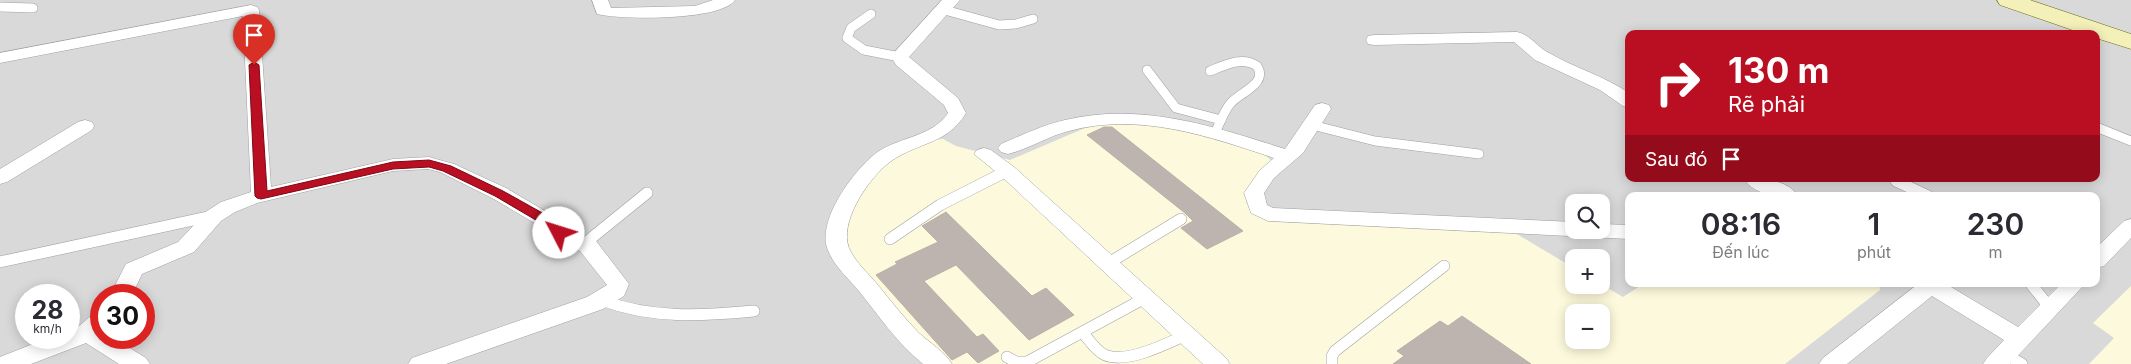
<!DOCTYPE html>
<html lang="vi">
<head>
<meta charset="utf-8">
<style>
  body { margin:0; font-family:Inter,sans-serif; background:#f2f2f3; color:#2b2b33; height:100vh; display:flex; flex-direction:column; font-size:19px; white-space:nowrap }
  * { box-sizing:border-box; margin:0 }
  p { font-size:16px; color:#7c7c81 }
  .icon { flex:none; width:28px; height:28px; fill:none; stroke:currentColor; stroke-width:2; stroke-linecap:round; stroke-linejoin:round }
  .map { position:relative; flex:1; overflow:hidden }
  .sheet { position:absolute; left:1625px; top:192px; width:475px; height:95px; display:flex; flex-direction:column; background:#fff; border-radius:10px; box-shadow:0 2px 12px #0003 }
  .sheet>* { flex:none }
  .top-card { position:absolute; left:1625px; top:30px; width:475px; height:152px; border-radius:10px; box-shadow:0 2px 12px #0003; background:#ba0f22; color:#fff; overflow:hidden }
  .controls { position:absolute; left:1565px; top:194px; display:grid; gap:10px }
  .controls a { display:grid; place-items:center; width:45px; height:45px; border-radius:10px; background:#fff; box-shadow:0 2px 12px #0003; font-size:25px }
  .speed { position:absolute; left:15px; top:284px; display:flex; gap:10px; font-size:25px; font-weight:700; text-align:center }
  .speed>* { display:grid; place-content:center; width:65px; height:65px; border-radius:50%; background:#fff; box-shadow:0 2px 12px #0003; line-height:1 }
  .speed small { font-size:12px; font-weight:400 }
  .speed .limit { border:8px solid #d22; background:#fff; color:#111 }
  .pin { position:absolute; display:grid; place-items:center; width:42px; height:42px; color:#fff; margin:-51px -21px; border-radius:50% 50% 50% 0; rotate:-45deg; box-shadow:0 0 5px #0007 }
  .pin .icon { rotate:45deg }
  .me { position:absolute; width:55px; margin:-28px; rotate:310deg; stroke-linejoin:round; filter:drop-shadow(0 0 4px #0008) }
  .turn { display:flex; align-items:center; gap:18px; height:105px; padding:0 20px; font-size:22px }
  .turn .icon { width:65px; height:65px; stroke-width:2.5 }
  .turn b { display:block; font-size:35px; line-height:42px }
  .then { display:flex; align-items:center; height:48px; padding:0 20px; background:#0003; gap:10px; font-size:19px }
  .eta { display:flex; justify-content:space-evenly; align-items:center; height:85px; text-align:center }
  .eta b { font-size:30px; font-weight:600; line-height:35px }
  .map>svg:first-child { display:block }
  .residential { fill:#dad9d9; fill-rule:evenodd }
  .education { fill:#fcf9dc; fill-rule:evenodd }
  .building { fill:#bdb4b0; stroke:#bdaea6 }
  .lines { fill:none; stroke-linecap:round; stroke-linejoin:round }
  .service-far1-casing { stroke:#a0a0a0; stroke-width:10 }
  .service-casing { stroke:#a0a0a0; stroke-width:12 }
  .minor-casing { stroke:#a0a0a0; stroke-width:1 }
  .secondary-casing { stroke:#6a6a0d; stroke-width:1 }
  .service-far1 { stroke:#fff; stroke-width:9 }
  .service { stroke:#fff; stroke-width:11 }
  .minor { fill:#fff; fill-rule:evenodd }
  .secondary { fill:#f4f0b9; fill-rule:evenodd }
  .route { fill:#ba0f22; stroke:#790a16 }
</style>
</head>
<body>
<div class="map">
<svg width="2131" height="364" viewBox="0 0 2131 364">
  <rect width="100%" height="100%" fill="#ede8e3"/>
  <path class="residential" d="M0,0h2131v364h-2131zM1629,34h467v145h-467zM1629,196h467v88h-467zM1574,202h27v28h-27zM1574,258h27v27h-27zM26,295h43v43h-43zM101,295h43v43h-43zM1574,312h27v28h-27z"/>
  <g class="education">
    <path d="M1109,123l36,1 52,9 68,22 8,7 -26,34 -1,6 8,10 261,21 59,35v17l27,-1 22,13 20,-13h236l1,6 -95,74h-839l-18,-13 -87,-108 12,-41 36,-45 43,-17 11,-1 13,7 54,14 75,-32zM1574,312h27v28h-27z"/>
    <path d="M2131,286v78h-42l25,-26 -21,-15z"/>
  </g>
  <g class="building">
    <path d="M1104,127h8l131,104 -36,18 -26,-21 12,-7 -8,-8 -98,-78z"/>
    <path d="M946,212l86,84 14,-8 28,27 -45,25 -73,-75 -32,16 53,56 6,-3 16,17 -21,12 -11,-11 -15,8 -76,-85 21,-11 -2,-2 43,-20 -16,-16z"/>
    <path d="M1462,316l69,48h-138l11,-8 -7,-5 43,-30 8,5z"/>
  </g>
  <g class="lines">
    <g class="service-far1-casing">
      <g id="service-far1">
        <path d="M0,7l33,1"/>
        <path d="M941,9l58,16 17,-1 17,-5"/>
        <path d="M871,14l-20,14 -4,10 17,12 36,7"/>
        <path d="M1147,70l29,38 45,12"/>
        <path d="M1210,71c15,-6 32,-15 47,-5 12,18 -19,27 -27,38 -7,9 -10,19 -15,29"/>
        <path d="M1312,125l63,16 104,13"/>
        <path d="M2096,127l35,14"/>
      </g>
    </g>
    <g class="service-casing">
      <g id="service">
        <path d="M1896,181l32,15"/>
        <path d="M890,239l50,-34 67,-34"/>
        <path d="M584,244l63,-51"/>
        <path d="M0,262l212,-46"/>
        <path d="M1107,264l74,-45"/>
        <path d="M2031,284l19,24"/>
        <path d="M601,300c51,19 100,16 153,11"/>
        <path d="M1083,333c6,7 13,18 22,22 22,9 61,-11 81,-20"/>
        <path d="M2005,354l17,10"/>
        <path d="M1007,357l9,5h11l118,-64"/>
        <path d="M1332,364v-8l3,-5 109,-85"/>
      </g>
    </g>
    <g class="minor-casing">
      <g id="minor">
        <path d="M592,0h16l3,8 84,-2 18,-6h22c-14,21 -114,20 -138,14z"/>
        <path d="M942,0h18l-51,57 49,41 8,15c-20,34 -54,29 -81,53 -18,16 -46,56 -36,82 6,14 19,25 28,36 14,17 27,34 42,49 11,10 26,19 33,31h-29c-26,-21 -44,-48 -65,-74 -11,-13 -28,-28 -32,-46 -5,-30 30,-77 53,-93 22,-14 54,-15 69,-38l-4,-8 -48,-40 -5,-9z"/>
        <path d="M251,5l6,2 2,3 12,177 122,-28 36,-2 7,2 18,5 52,24 51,30 14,14 25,9 33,43 -5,12 -21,13 -157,55h-38l4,-6 175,-61 20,-12 -27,-34 -23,-9 -14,-14 -51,-30 -52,-26 -12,-3 -35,2 -136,32 -22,9 -14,9 -27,31 -52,22 -10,21h-22l16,-31 52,-22 29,-31 14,-9 30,-10 -8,-176 -243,47v-10z"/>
        <path d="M1517,32c14,3 20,15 32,21 26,15 55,23 80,40v14l-6,-1 -23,-16 -65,-30 -21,-18 -140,3 -6,-1 -2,-4 2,-4 6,-1z"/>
        <path d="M1322,103l7,2 2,4 -28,44 -29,25 -10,15 3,12 6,3 301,14v8h27v-6l28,1v14l-361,-18 -17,-8 -7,-20 16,-23 14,-12c-66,-22 -135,-46 -205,-27 -21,5 -40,18 -61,23l-7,-2 -3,-4 3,-4c21,-9 42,-19 64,-24 76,-18 148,6 220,29l30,-44z"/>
        <path d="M85,120l7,2 2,4 -2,4 -85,52 -7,2v-15l78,-47z"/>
        <path d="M984,148l7,2 23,17 212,191 4,6h-27l-203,-189 -26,-21 3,-4z"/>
        <path d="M1744,179c18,-1 43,0 54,17 -17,1 -43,0 -54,-17z"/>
        <path d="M2131,219v19l-27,28 -8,2v-20l28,-27z"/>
        <path d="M1918,284h28l72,43 43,-43h24l-75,80h-27l4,-6 17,-18 -72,-44 -85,68h-28l4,-6z"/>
        <path d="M101,311v27h12l33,20 4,6h-31l-33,-21 -55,21h-31v-7l48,-19h21v-7c15,-5 18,-16 32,-20z"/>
      </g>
    </g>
    <g class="secondary-casing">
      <path id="secondary" d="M1997,0h33l101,34v15l-35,-11v-4h-12l-84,-29z"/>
    </g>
    <use href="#service-far1" class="service-far1"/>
    <use href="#service" class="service"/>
    <use href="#minor" class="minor"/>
    <use href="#secondary" class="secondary"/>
  </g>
  <path class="route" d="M254,62l5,3 8,126 126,-29 36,-2 22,6 52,25 52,29 10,13 -6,4 -4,-1 -9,-10 -51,-30 -52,-25 -14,-4 -36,2 -132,30 -4,-1 -2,-2 -6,-131z"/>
</svg>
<div class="controls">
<a><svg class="icon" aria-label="search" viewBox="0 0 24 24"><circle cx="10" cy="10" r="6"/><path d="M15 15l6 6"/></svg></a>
<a>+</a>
<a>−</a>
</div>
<div class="speed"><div>28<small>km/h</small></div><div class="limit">30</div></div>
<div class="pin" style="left:254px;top:65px;background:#d93025"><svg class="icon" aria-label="arrive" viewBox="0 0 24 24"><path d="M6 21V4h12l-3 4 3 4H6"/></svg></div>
<svg class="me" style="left:559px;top:233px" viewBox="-20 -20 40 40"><circle r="19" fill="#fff"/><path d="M0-13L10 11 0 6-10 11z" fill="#ba0f22"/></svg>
<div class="top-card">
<div class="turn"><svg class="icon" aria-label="right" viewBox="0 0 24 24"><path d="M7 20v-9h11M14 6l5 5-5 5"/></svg><div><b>130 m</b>Rẽ phải</div></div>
<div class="then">Sau đó<svg class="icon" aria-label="arrive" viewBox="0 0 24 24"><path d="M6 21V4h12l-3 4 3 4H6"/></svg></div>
</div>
<section class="sheet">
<div class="eta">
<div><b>08:16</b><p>Đến lúc</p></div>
<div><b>1</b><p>phút</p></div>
<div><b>230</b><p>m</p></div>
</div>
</section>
</div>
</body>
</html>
